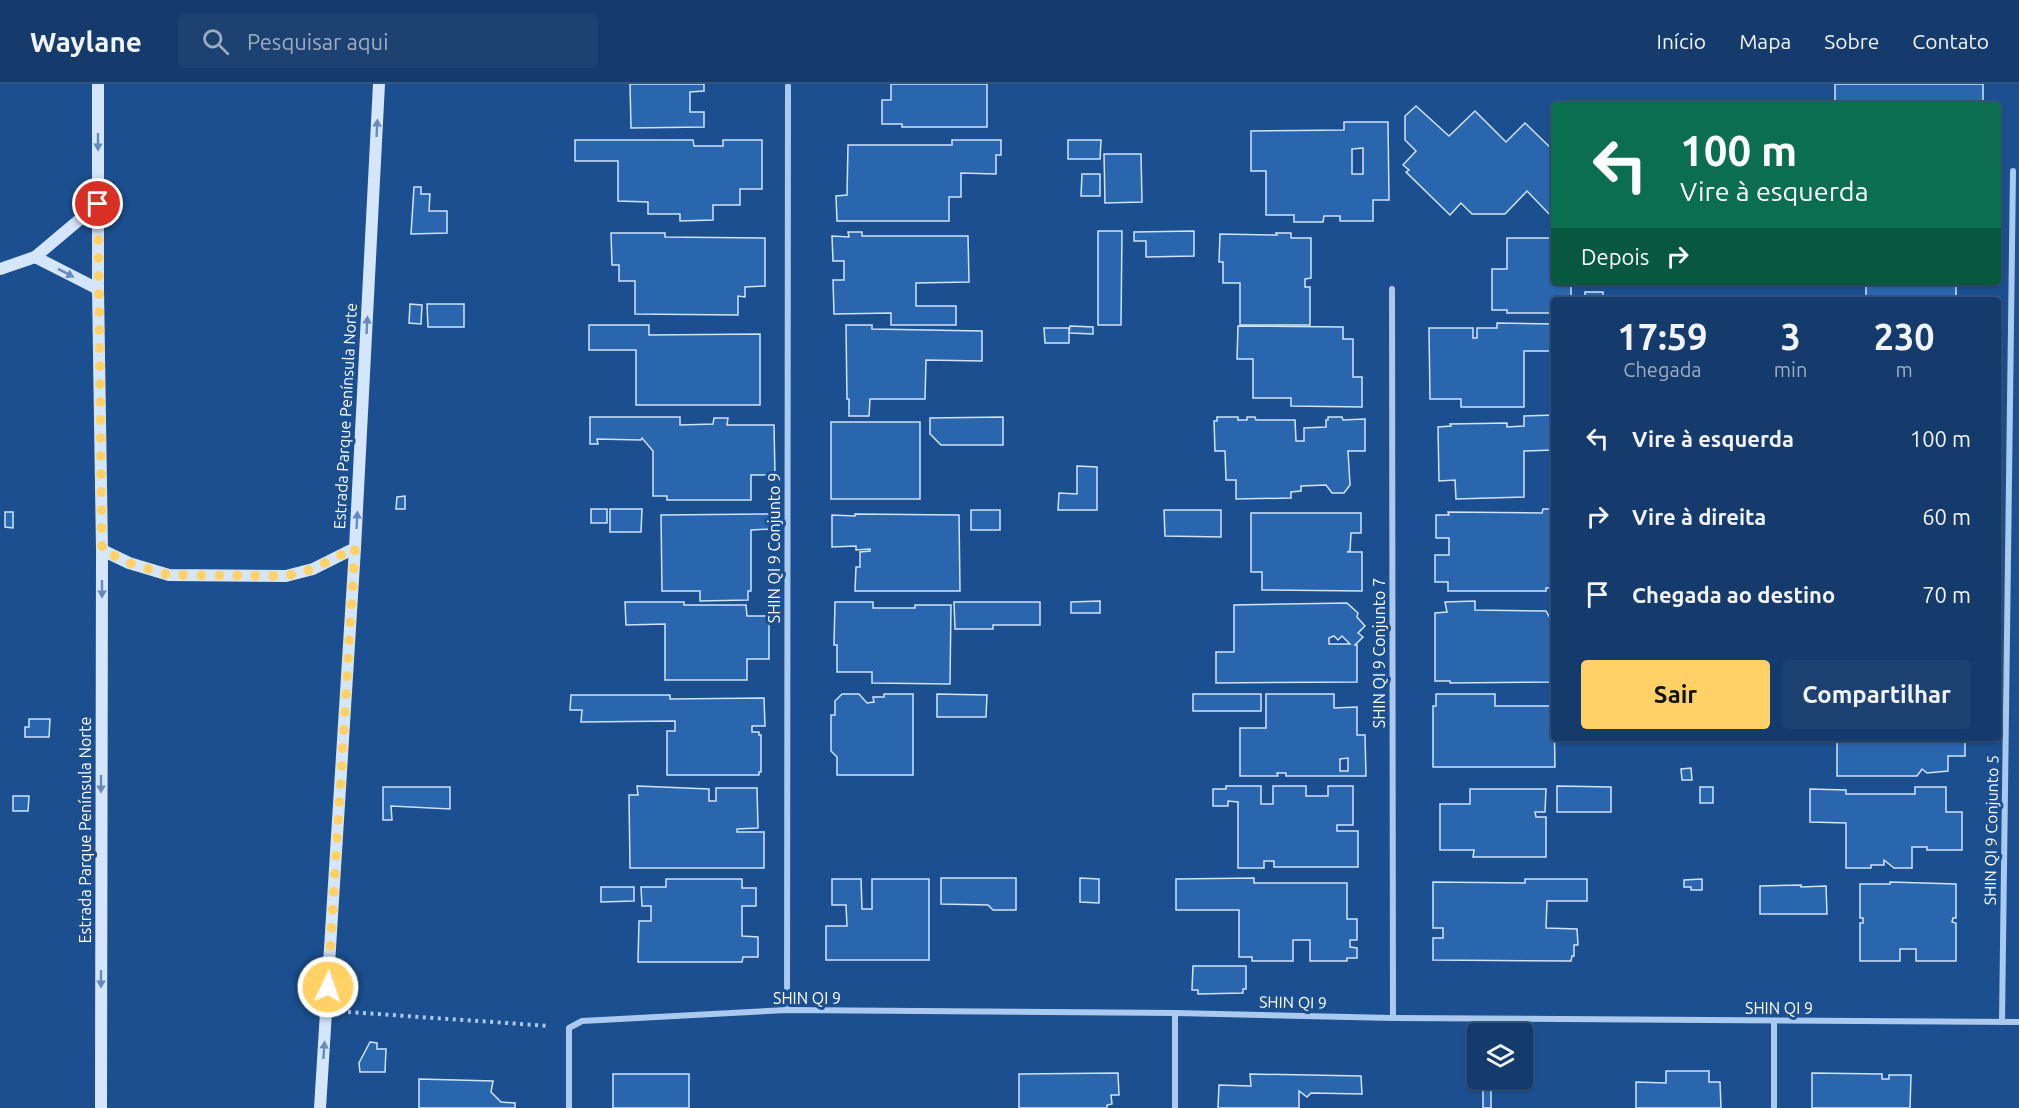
<!DOCTYPE html>
<html lang="pt">
<head>
<meta charset="utf-8">
<style>
  body { margin:0; font-family:Ubuntu,sans-serif; background:#1d4271; color:#f1f3f6; height:100vh; display:flex; flex-direction:column; font-size:22px; white-space:nowrap }
  * { box-sizing:border-box; margin:0 }
  p { font-size:20px; color:#9dadc1 }
  .icon { flex:none; width:33px; height:33px; fill:none; stroke:currentColor; stroke-width:2; stroke-linecap:round; stroke-linejoin:round }
  .map { position:relative; flex:1; overflow:hidden }
  .side { position:absolute; left:1551px; top:213px; width:450px; height:444px; display:flex; flex-direction:column; background:#143b6b; border-radius:6px; box-shadow:0 2px 4px #0004,0 0 0 2px #33557e }
  .side>* { flex:none }
  .banner { position:absolute; left:1551px; top:18px; width:450px; height:183px; border-radius:6px; box-shadow:0 2px 4px #0004,0 0 0 2px #33557e; background:#0b6e4f; color:#fff; overflow:hidden }
  .controls { position:absolute; left:1467px; top:939px; display:grid; gap:12px }
  .controls a { display:grid; place-items:center; width:66px; height:66px; border-radius:6px; background:#143b6b; box-shadow:0 2px 4px #0004,0 0 0 2px #33557e; font-size:30px }
  .pin { position:absolute; display:grid; place-items:center; width:51px; height:51px; color:#fff; margin:-26px; border:3px solid #fff; border-radius:50%; box-shadow:0 2px 6px #0007 }
  .me { position:absolute; width:66px; margin:-33px; rotate:3deg; stroke-linejoin:round; filter:drop-shadow(0 0 4px #0008) }
  .turn { display:flex; align-items:center; gap:21px; height:126px; padding:0 30px; font-size:27px }
  .turn .icon { width:78px; height:78px; stroke-width:2.5 }
  .turn b { display:block; font-size:42px; line-height:51px }
  .then { display:flex; align-items:center; height:57px; padding:0 30px; background:#0003; gap:12px; font-size:22px }
  .eta { display:flex; justify-content:space-evenly; align-items:center; height:102px; text-align:center }
  .eta b { font-size:36px; font-weight:700; line-height:42px }
  .cta { display:flex; gap:12px; margin-top:auto; padding:12px 30px }
  .cta a { flex:1; height:69px; border-radius:6px; background:#ffd166; color:#111; font-size:24px; font-weight:700; line-height:69px; text-align:center }
  .cta a+a { background:#1d4271; color:#f1f3f6 }
  ul { padding:0; list-style:none }
  li { display:flex; align-items:center; gap:18px; height:78px; padding:0 30px }
  li div { flex:1 }
  li b { display:block; font-size:22px }
  li em { font-style:normal }
  header { display:flex; align-items:center; gap:36px; box-sizing:border-box; height:84px; padding:0 30px; background:#143b6b; border-bottom:2px solid #33557e }
  header strong { font-size:28px }
  nav { display:flex; gap:33px; margin-inline-start:auto; font-size:21px }
  .search { width:420px; height:54px; background:#1d4271; display:flex; align-items:center; gap:15px; box-sizing:border-box; padding:0 21px; border-radius:6px; color:#9dadc1; font-size:22px }
  .map>svg:first-child { display:block }
  .building { fill:#2a66ad; stroke:#cfe3fa; stroke-width:1.5; fill-rule:evenodd }
  .lines { fill:none; stroke-linecap:round; stroke-linejoin:round }
  .path { stroke:#a9c9ee; stroke-width:4; stroke-dasharray:3 4.5; stroke-linecap:butt }
  .street { stroke:#a9c9ee; stroke-width:6 }
  .secondary { stroke:#d6e6fa; stroke-width:12 }
  .oneway { fill:#668bba }
  .route { stroke:#ffd166; stroke-width:10; stroke-dasharray:0 18 }
  .labels { text-anchor:middle; stroke-width:6; stroke-linejoin:round; paint-order:stroke }
  .street-label { font-size:16px; fill:#fff; stroke:#1b4f8f }
</style>
</head>
<body>
<header>
<strong>Waylane</strong>
<div class="search"><svg class="icon" aria-label="search" viewBox="0 0 24 24"><circle cx="10" cy="10" r="6"/><path d="M15 15l6 6"/></svg>Pesquisar aqui</div>
<nav><a>Início</a><a>Mapa</a><a>Sobre</a><a>Contato</a></nav>
</header>
<div class="map">
<svg width="2019" height="1024" viewBox="0 0 2019 1024">
  <rect width="100%" height="100%" fill="#1b4f8f"/>
  <g class="building">
    <path d="M630,0h74v7l-14,1v20h14v15l-73,1z"/>
    <path d="M891,0h96v43h-85v-3h-20v-24h9z"/>
    <rect x="1835" y="0" width="148" height="21"/>
    <path d="M1416,22l33,30 26,-25 31,31 19,-19 29,28v64l-2,2 -25,-26 -22,23h-33l-11,-11 -11,12 -44,-43 3,-2 -6,-5 13,-14 -11,-11v-24z"/>
    <path d="M1344,38h44l1,78h-16v21h-33v-5h-16l-1,6h-29v-7h-28v-44h-15v-40l93,-1zM1363,64v26h-11v-25z"/>
    <path d="M575,56h118l1,6h29v-6h39v49h-22v16h-27v15l-33,1v-7h-32v-12l-30,-1v-40h-43z"/>
    <path d="M952,56h49v15h-5v19l-35,-1v24h-12v24h-112l-1,-25 11,-1 1,-50h104z"/>
    <path d="M1068,56h33l-1,19h-32z"/>
    <path d="M1104,70h37l1,48 -37,1z"/>
    <path d="M1082,90h18v22h-19z"/>
    <path d="M414,103h7v7h9l-1,17h18v22l-36,1z"/>
    <path d="M1098,147h24l-1,94h-23z"/>
    <path d="M1194,147v25l-48,1v-16h-12v-9z"/>
    <path d="M848,148h14v4h106l1,46 -53,1v23h40v19h-65v-12l-57,1 -1,-34h11v-19h-11l-1,-25 17,1z"/>
    <path d="M611,149h54v4l100,1v48l-20,1v10l-7,-1v19l-103,-1v-33h-16v-16h-7z"/>
    <path d="M1276,149h15v5h20v40l-6,1v8h5v38h-70v-42h-17v-21h-4l1,-28 57,1z"/>
    <path d="M1507,154h47v44h17v18h-17v13h-47v-3h-15v-41h15z"/>
    <rect x="1866" y="198" width="90" height="18"/>
    <rect x="1585" y="208" width="18" height="8"/>
    <path d="M410,220l12,1 -1,19 -12,-1z"/>
    <path d="M427,220h37v23h-36z"/>
    <path d="M1497,239l57,1v27h-30v56h-63v-8h-31l-1,-71h44v10h4v-10h20z"/>
    <path d="M589,241h60v10l111,-1v71h-124v-55h-47z"/>
    <path d="M846,241h26v4l110,2v30l-56,-1 -1,39h-55l-1,17h-20v-17h-2z"/>
    <path d="M1070,242l23,1v7l-24,-1z"/>
    <path d="M1238,242l105,1v12h10v38h9v30l-71,-1v-8h-38v-39h-16z"/>
    <path d="M1044,244h25v15h-24z"/>
    <path d="M1554,331v35l-30,1v46l-68,2 -1,-19 -16,1 -1,-54 13,-1 -1,-2 57,-1v4l17,-1v-10z"/>
    <path d="M590,333h90v8l33,-1 1,-6h14l-1,7h47l1,50h-24v25h-84v-4h-14v-45l-11,-13 -1,2 -44,-1 1,5h-8z"/>
    <path d="M1003,333v28h-62l-11,-11v-16z"/>
    <path d="M1217,333h21v3h9v-3h8l1,3h39l1,21h8v-13l22,-1v-7h2v-3h14l1,3 22,-1v32h-17l2,34 -6,8h-12l-6,-8 -25,1v5l-10,1v6l-55,1v-19h-10l-1,-29h-10l-1,-30h3z"/>
    <rect x="831" y="338" width="89" height="77"/>
    <path d="M1077,382l20,1v43h-39l1,-17 18,1z"/>
    <path d="M405,412v13h-9l1,-12z"/>
    <rect x="591" y="425" width="16" height="14"/>
    <path d="M610,425h32l-1,23h-31z"/>
    <path d="M1543,425h11v79h-8v3h-98v-9h-13v-27h14v-17h-13v-23h13l-1,-3 94,1z"/>
    <rect x="971" y="426" width="29" height="20"/>
    <path d="M1164,426h57v27l-56,-1z"/>
    <path d="M5,428h8v16l-8,-1z"/>
    <path d="M1251,429h110v20h-10l-1,18 -3,1h15v39l-100,-1v-18h-11z"/>
    <path d="M771,430v15l-20,1v61h-3v9l-48,1v-10h-38l-1,-76z"/>
    <path d="M855,430l104,1 1,76h-105l1,-24h4v-15l10,-1v-2l-14,1v-4l-24,1v-32l23,1z"/>
    <path d="M1100,517v12h-29v-11z"/>
    <path d="M1475,517v9l71,1 8,14v57l-104,1v-2h-15v-68l12,-1 -2,-10z"/>
    <path d="M625,518h59v3h62l1,11h22v43h-22v21h-82v-56l-39,1z"/>
    <path d="M835,518h38v6h42v-3h36l-1,79 -78,-1v-11h-35v-27h-3z"/>
    <path d="M954,518h86v23h-47v4h-38z"/>
    <path d="M1347,519l11,10 -1,4 8,9 -7,7 5,4 -8,8h2v37l-141,1v-31h18v-47zM1334,552l4,4 4,-4 8,8h-21v-6z"/>
    <path d="M842,610h17l8,9 7,-1 -1,-5h11v-3h29v81h-76v-18l-6,-6v-36h4v-14z"/>
    <path d="M937,610l50,1 -1,22h-49z"/>
    <rect x="1193" y="610" width="68" height="17"/>
    <path d="M1266,610h68v14l23,-1v28h8l1,41h-80v-3h-9l1,3h-38v-48h26zM1348,674v13h-8v-12z"/>
    <path d="M1436,610h59v12h59l1,61h-122v-61h3z"/>
    <path d="M571,611h99v4l94,-1 1,28h-13v6h7v3h2v37h-2v3h-92v-44h8v-10l-94,1 1,-12h-12z"/>
    <path d="M29,635h21l-1,18h-24v-10h4z"/>
    <path d="M1837,654h128v18h-17v15l-21,2 -5,-4 -5,7h-80z"/>
    <path d="M1691,684l1,12h-10l-1,-11z"/>
    <path d="M637,702l72,3v12h7v-13h41l1,40 -21,1v3h27v36h-134l-1,-73h9z"/>
    <path d="M1226,702h35v18h12v-18h33v10h22v-10h25v39h-16v6h21v36h-84v-6h-10v7h-26v-66l-10,-1v5h-15v-17h13z"/>
    <path d="M1557,702l54,1v25h-54z"/>
    <path d="M383,703h67v22l-59,-3 1,14h-9z"/>
    <rect x="1700" y="703" width="13" height="16"/>
    <path d="M1915,703h31v25h16v38h-35v-3h-15v21h-18l-10,-8v5h-13v3h-25v-45l-36,-1v-33l36,1v4h69z"/>
    <path d="M1470,705h76l-1,23h-10l1,5h10v40h-73l1,-7h-34v-46h30z"/>
    <path d="M13,712h16l-1,15h-15z"/>
    <path d="M941,794h75v32h-23l-5,-5 -47,-1z"/>
    <path d="M1080,794l19,1v24l-19,-1z"/>
    <path d="M1254,794v5h93v36h10v21h-7v7l7,1v10h-10v3h-37v-21h-17v21h-41v-4h-13v-47h-63v-31z"/>
    <path d="M666,795h76v9h14v18h-14v30l16,1v20h-15l-1,5h-104l1,-41h12v-15h-9l-1,-19h25z"/>
    <path d="M832,795h29l1,30h10v-30h57v81h-103v-34h21l-1,-21h-14z"/>
    <path d="M1525,795h62v22h-40l-1,27 31,1 1,16h-4v11h-2l-1,5 -138,-1v-22h10v-10h-10v-46l92,1z"/>
    <path d="M1702,795v11h-11v-3h-7v-7z"/>
    <path d="M1890,798l66,2v34h-3l-1,4 4,1v38h-40v-12h-16v12h-40v-38h3v-5h-3v-34h30z"/>
    <path d="M1801,801v2l25,-1 1,28h-67v-28z"/>
    <path d="M601,803h33v14l-33,1z"/>
    <path d="M1193,882h53v23h-3v4l-45,1v-4h-6z"/>
    <path d="M370,958l7,1v6h9l-1,23h-25l-1,-9z"/>
    <path d="M1666,987h43v11h11l1,26h-85v-26l30,1z"/>
    <path d="M1118,989l1,22h-8l1,9 -5,1v3h-88v-34z"/>
    <path d="M1812,989l70,1v5h7v-4h22l-1,33h-98z"/>
    <rect x="613" y="990" width="76" height="34"/>
    <path d="M1250,990l111,2 1,18 -51,-1 -4,4 -8,-6v17h-81l1,-23 32,1z"/>
    <path d="M419,995l74,2 -2,11 10,10 14,1v5h-96z"/>
    <rect x="1483" y="1006" width="8" height="18"/>
  </g>
  <g class="lines">
    <path class="path" d="M348,928l202,14"/>
    <g class="street">
      <path d="M1392,205l1,729"/>
      <path d="M787,926l1,-924"/>
      <path d="M1774,937v87"/>
      <path d="M2002,938l11,-851"/>
      <path d="M569,1024v-80l13,-7 205,-11 388,3 218,5 626,4"/>
      <path d="M1175,1024v-95"/>
    </g>
    <g class="secondary">
      <path d="M98,0v205l4,261 -1,558"/>
      <path d="M35,173l63,32"/>
      <path d="M0,185l35,-12 63,-53"/>
      <path d="M102,466l27,13 40,12 117,1 27,-7 42,-21"/>
      <path d="M320,1024l35,-560 24,-464"/>
    </g>
  </g>
  <defs><path id="oneway-solid" d="M-6-.8H1V-3.2L6.5 0L1 3.2V.8H-6Z" transform="scale(1.5)"/></defs>
  <g class="oneway">
    <use href="#oneway-solid" transform="translate(377 44) rotate(-87)"/>
    <use href="#oneway-solid" transform="translate(98 58) rotate(90)"/>
    <use href="#oneway-solid" transform="translate(66 189) rotate(27)"/>
    <use href="#oneway-solid" transform="translate(367 241) rotate(-87)"/>
    <use href="#oneway-solid" transform="translate(357 436) rotate(-87)"/>
    <use href="#oneway-solid" transform="translate(102 505) rotate(90)"/>
    <use href="#oneway-solid" transform="translate(101 700) rotate(90)"/>
    <use href="#oneway-solid" transform="translate(101 895) rotate(90)"/>
    <use href="#oneway-solid" transform="translate(324 966) rotate(-86)"/>
  </g>
  <g class="lines">
    <path class="route" d="M98,120l4,346 27,13 40,12 117,1 27,-7 42,-21 -27,439"/>
  </g>
  <g class="labels">
    <g class="street-label">
      <text transform="translate(345 332) rotate(-87)" y="6">Estrada Parque Península Norte</text>
      <text transform="translate(774 464) rotate(-90)" y="6">SHIN QI 9 Conjunto 9</text>
      <text transform="translate(1379 569) rotate(-90)" y="6">SHIN QI 9 Conjunto 7</text>
      <text transform="translate(85 746) rotate(-90)" y="6">Estrada Parque Península Norte</text>
      <text transform="translate(1991 746) rotate(-89)" y="6">SHIN QI 9 Conjunto 5</text>
      <text x="807" y="920">SHIN QI 9</text>
      <text transform="translate(1293 918) rotate(1)" y="6">SHIN QI 9</text>
      <text x="1779" y="930">SHIN QI 9</text>
    </g>
  </g>
</svg>
<div class="controls">
<a><svg class="icon" aria-label="layers" viewBox="0 0 24 24"><path d="M12 4l9 5-9 5-9-5zM3 14l9 5 9-5"/></svg></a>
</div>
<div class="pin" style="left:98px;top:120px;background:#d93025"><svg class="icon" aria-label="arrive" viewBox="0 0 24 24"><path d="M6 21V4h12l-3 4 3 4H6"/></svg></div>
<svg class="me" style="left:328px;top:903px" viewBox="-20 -20 40 40"><circle r="17" fill="#ffd166" stroke="#fff" stroke-width="3"/><path d="M0-11L8 9 0 5-8 9z" fill="#fff"/></svg>
<div class="banner">
<div class="turn"><svg class="icon" aria-label="left" viewBox="0 0 24 24"><path d="M17 20v-9H6M10 6l-5 5 5 5"/></svg><div><b>100 m</b>Vire à esquerda</div></div>
<div class="then">Depois<svg class="icon" aria-label="right" viewBox="0 0 24 24"><path d="M7 20v-9h11M14 6l5 5-5 5"/></svg></div>
</div>
<section class="side">
<div class="eta">
<div><b>17:59</b><p>Chegada</p></div>
<div><b>3</b><p>min</p></div>
<div><b>230</b><p>m</p></div>
</div>
<ul>
<li><svg class="icon" aria-label="left" viewBox="0 0 24 24"><path d="M17 20v-9H6M10 6l-5 5 5 5"/></svg><div><b>Vire à esquerda</b></div><em>100 m</em></li>
<li><svg class="icon" aria-label="right" viewBox="0 0 24 24"><path d="M7 20v-9h11M14 6l5 5-5 5"/></svg><div><b>Vire à direita</b></div><em>60 m</em></li>
<li><svg class="icon" aria-label="arrive" viewBox="0 0 24 24"><path d="M6 21V4h12l-3 4 3 4H6"/></svg><div><b>Chegada ao destino</b></div><em>70 m</em></li>
</ul>
<div class="cta"><a>Sair</a><a>Compartilhar</a></div>
</section>
</div>
</body>
</html>
